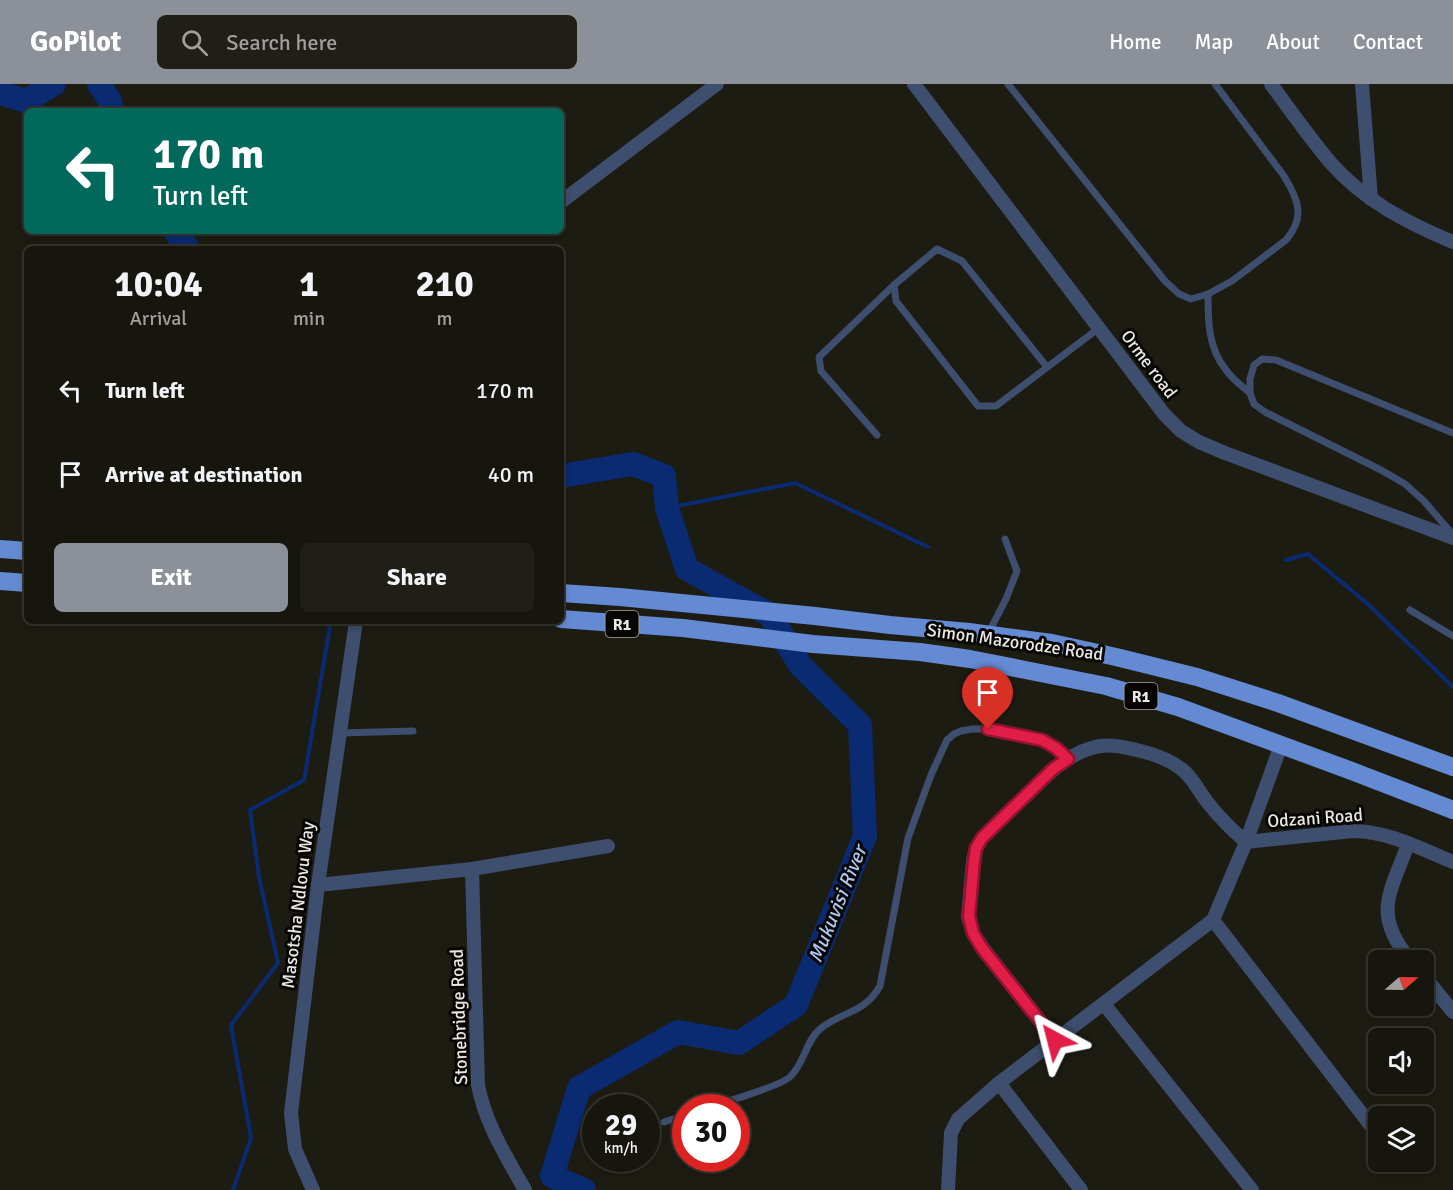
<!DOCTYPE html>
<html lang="en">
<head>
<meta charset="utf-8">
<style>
  body { margin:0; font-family:Signika,sans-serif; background:#1f1e17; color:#f1f3f6; height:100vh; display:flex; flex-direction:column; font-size:22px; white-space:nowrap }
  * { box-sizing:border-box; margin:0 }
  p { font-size:20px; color:#9e9f9e }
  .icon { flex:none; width:33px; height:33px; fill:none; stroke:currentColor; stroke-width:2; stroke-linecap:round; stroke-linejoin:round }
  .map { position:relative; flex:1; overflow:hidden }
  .side { position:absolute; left:24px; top:162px; width:540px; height:378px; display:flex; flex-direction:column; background:#16150e; border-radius:9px; box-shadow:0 3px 9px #0003,0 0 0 2px #35342e }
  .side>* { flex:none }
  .hud { position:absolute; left:24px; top:24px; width:540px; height:126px; border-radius:9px; box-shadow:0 3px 9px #0003,0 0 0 2px #35342e; background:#00695c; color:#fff; overflow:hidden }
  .needle { width:39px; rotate:70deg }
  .tools { position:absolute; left:1368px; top:866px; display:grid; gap:12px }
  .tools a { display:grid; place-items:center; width:66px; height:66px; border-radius:9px; background:#16150e; box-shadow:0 3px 9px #0003,0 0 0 2px #35342e; font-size:30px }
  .speed { position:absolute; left:582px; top:1010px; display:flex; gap:12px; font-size:30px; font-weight:700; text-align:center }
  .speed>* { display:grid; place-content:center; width:78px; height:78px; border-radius:50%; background:#16150e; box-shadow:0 3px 9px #0003,0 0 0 2px #35342e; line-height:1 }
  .speed small { font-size:15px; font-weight:400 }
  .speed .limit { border:9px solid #d22; background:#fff; color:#111 }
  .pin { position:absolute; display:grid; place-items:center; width:51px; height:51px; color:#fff; margin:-62px -26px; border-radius:50% 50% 50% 0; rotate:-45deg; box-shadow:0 0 6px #0007 }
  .pin .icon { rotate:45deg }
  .me { position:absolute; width:66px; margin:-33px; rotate:322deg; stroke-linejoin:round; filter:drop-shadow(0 0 4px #0008) }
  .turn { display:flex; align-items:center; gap:21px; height:126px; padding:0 30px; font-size:27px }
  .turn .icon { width:78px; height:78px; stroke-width:2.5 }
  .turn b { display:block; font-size:42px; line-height:51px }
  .eta { display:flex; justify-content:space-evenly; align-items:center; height:102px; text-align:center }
  .eta b { font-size:36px; font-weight:700; line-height:42px }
  .button { display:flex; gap:12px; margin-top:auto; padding:12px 30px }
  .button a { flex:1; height:69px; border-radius:9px; background:#8c9099; color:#fff; font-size:24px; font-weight:700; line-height:69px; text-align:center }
  .button a+a { background:#1f1e17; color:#f1f3f6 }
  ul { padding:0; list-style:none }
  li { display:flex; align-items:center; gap:18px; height:84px; padding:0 30px }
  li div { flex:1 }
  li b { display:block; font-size:22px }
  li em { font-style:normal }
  header { display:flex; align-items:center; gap:36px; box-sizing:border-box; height:84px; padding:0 30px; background:#8c9099; color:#fff }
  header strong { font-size:28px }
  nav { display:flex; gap:33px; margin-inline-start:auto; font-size:21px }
  .search { width:420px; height:54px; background:#1f1e17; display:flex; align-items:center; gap:15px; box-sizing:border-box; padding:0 21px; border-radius:9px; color:#9e9f9e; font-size:22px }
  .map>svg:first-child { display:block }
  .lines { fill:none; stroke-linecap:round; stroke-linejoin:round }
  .stream { stroke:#0a2a71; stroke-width:4 }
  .river { stroke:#0a2a71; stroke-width:24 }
  .service { stroke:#3e4e6e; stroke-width:7 }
  .minor { stroke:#3e4e6e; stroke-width:14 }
  .trunk { stroke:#648ad3; stroke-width:18 }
  .route-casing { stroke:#92132f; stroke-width:15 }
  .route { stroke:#e11d48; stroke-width:10 }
  .labels { text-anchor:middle; stroke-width:6; stroke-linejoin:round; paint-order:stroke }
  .shield { fill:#070604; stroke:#a6a5a0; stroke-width:1.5 }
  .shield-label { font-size:16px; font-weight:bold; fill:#eae9e3 }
  .street-label { font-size:18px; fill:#eae9e3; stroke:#070604 }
  .water-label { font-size:20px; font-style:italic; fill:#b0c6f0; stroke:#070604 }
</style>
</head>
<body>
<header>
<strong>GoPilot</strong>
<div class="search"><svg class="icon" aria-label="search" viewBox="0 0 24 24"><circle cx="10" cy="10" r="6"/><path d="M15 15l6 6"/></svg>Search here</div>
<nav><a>Home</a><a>Map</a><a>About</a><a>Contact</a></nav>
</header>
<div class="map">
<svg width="1453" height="1106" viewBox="0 0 1453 1106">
  <rect width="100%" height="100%" fill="#1d1c13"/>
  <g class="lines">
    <g class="stream">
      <path d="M667,424l128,-25 133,64"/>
      <path d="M1286,476l22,-6 61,51 84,82"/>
      <path d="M233,1106l18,-52 -20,-113 47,-62 -19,-86 -9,-67 54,-30 26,-154"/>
    </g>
    <g class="river">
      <path d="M99,0l11,17 2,10"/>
      <path d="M0,9l26,8 28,-17"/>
      <path d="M175,147l13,18"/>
      <path d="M561,392l72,-12 31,12 3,32 20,61 83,46 30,50 60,60 5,111 -69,169 -57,38 -61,-11 -99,56 -27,88 32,14"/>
    </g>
    <g class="service">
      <path d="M1008,0l157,197 14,13 12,5 17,-5 24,-13 54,-41c20,-23 12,-41 -2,-64l-69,-92"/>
      <path d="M1208,210c0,27 0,54 18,76 6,9 16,16 24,23"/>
      <path d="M1047,283l-85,-106 -25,-12 -43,36 2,16 82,105h18l103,-78"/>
      <path d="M1453,349l-177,-73 -14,-1 -8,6 -4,14v14l4,11 11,8 116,58 24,14 19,17 29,34"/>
      <path d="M877,351l-56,-64 -2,-14 75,-72"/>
      <path d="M1410,526l43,26"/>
      <path d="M989,548l17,-33 11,-28 -12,-32"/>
      <path d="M339,649l74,-2"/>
      <path d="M709,1023c16,-5 73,-21 82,-31 13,-13 15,-35 29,-47 22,-18 44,-15 60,-43l28,-148 23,-63 16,-35 7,-6 7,-3 11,-2h16l54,11 14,8 12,11"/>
      <path d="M664,1038l22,-7"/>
    </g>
    <g class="minor">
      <path d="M914,0l250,330 17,17 18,11 26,11 228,85"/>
      <path d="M1271,0c19,26 38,53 59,78 33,38 77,61 123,80"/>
      <path d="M1362,0l9,115"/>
      <path d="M561,118l156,-118"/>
      <path d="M1408,760c-18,50 -36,70 2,116"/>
      <path d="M472,785l6,216c7,38 28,71 47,105"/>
      <path d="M318,801l154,-16 136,-23"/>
      <path d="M1213,836l162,211"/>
      <path d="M1424,892l29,36"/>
      <path d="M1104,920l148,186"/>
      <path d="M1055,956l-72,-92 -10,-15 -5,-16 5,-57 3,-12 6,-10c14,-14 28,-28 43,-41 21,-21 44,-46 75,-51 13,-2 28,2 41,5 16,4 33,10 45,22 9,9 14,20 22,30 11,14 24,27 38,39l107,-11c35,0 68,18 100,31"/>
      <path d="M999,999l82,107"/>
      <path d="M313,1106l-18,-41 -4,-36 27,-228 38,-264"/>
      <path d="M948,1106l3,-57 7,-14 41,-36 214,-163 33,-78 35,-97"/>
    </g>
    <g class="trunk">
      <path d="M0,465l27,2"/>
      <path d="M0,497l27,2"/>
      <path d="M561,509l59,4 195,19 75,9 79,7 83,11 64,14 81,20 81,26 175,64"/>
      <path d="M561,535l122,9 130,16 107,8 50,7 136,27 72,21 171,63 104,40"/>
    </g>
  </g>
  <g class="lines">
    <g class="route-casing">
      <path id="route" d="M988,645l54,11 14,8 12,11 -15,10 -71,69 -6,10 -2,13 -5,55 4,17 9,15 73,92"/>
    </g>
    <use href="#route" class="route"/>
  </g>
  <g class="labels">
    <g class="shield">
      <rect x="605.5" y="527" width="33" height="26" rx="4.5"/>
      <rect x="1124.5" y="599" width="33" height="26" rx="4.5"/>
    </g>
    <g class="shield-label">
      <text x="622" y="546">R1</text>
      <text x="1141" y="618">R1</text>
    </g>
    <g class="street-label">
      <text transform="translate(1149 280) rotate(53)" y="6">Orme road</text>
      <text transform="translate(1015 558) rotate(8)" y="6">Simon Mazorodze Road</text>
      <text transform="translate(1315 734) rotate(-4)" y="6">Odzani Road</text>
      <text transform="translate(298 821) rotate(-83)" y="6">Masotsha Ndlovu Way</text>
      <text transform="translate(459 933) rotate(-92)" y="6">Stonebridge Road</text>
    </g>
    <g class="water-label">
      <text transform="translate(837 820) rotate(-68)" y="7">Mukuvisi River</text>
    </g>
  </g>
</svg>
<div class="tools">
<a><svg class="needle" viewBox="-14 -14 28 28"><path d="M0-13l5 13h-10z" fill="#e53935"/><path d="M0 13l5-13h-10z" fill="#9e9f9e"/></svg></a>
<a><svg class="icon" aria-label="sound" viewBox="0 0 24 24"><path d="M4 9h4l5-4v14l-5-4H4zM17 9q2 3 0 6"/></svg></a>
<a><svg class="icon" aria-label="layers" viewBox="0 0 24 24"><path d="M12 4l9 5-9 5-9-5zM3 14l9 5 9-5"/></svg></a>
</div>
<div class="speed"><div>29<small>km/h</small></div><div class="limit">30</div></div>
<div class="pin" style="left:988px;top:645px;background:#d93025"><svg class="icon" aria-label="arrive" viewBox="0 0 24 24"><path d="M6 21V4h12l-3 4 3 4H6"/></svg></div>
<svg class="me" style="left:1055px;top:956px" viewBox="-20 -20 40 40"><path d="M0-17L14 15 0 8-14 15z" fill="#e11d48" stroke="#fff" stroke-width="4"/></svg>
<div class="hud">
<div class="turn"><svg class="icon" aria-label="left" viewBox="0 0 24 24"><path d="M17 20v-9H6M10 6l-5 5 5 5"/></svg><div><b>170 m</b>Turn left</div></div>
</div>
<section class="side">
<div class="eta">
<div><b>10:04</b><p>Arrival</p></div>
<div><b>1</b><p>min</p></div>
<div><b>210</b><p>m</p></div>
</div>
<ul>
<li><svg class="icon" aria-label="left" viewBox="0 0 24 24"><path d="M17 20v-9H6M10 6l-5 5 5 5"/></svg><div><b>Turn left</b></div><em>170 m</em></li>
<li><svg class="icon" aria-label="arrive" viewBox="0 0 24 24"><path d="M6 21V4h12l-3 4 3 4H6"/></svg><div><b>Arrive at destination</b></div><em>40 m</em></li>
</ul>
<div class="button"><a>Exit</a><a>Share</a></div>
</section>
</div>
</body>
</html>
